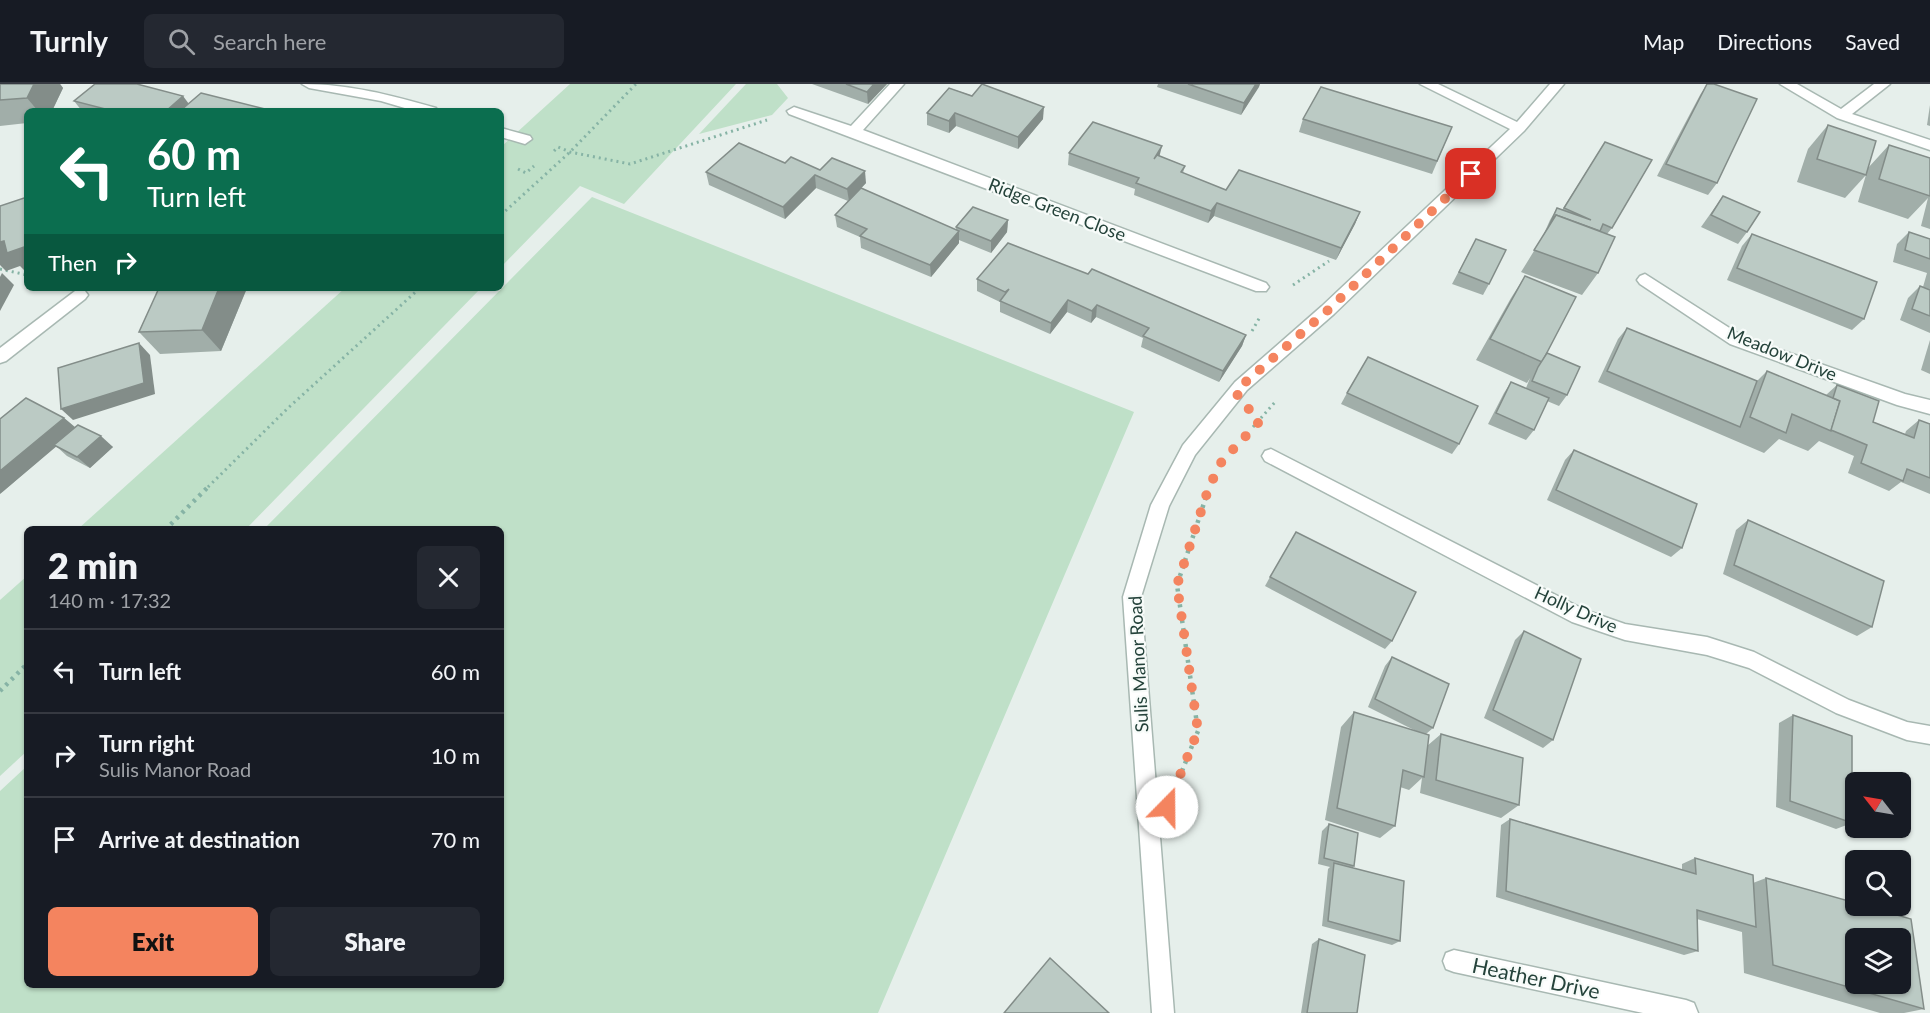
<!DOCTYPE html>
<html lang="en">
<head>
<meta charset="utf-8">
<style>
  body { margin:0; font-family:Lato,sans-serif; background:#242831; color:#f1f3f6; height:100vh; display:flex; flex-direction:column; font-size:22px; white-space:nowrap }
  * { box-sizing:border-box; margin:0 }
  p { font-size:20px; color:#9ea1a6 }
  .icon { flex:none; width:33px; height:33px; fill:none; stroke:currentColor; stroke-width:2; stroke-linecap:round; stroke-linejoin:round }
  .map { position:relative; flex:1; overflow:hidden }
  .details { position:absolute; left:24px; top:442px; width:480px; height:462px; display:flex; flex-direction:column; background:#171b24; border-radius:9px; box-shadow:0 2px 4px #0004 }
  .details>* { flex:none }
  .banner { position:absolute; left:24px; top:24px; width:480px; height:183px; border-radius:9px; box-shadow:0 2px 4px #0004; background:#0b6e4f; color:#fff; overflow:hidden }
  .needle { width:39px; rotate:301deg }
  .buttons { position:absolute; left:1845px; top:688px; display:grid; gap:12px }
  .buttons a { display:grid; place-items:center; width:66px; height:66px; border-radius:9px; background:#171b24; box-shadow:0 2px 4px #0004; font-size:30px }
  .pin { position:absolute; display:grid; place-items:center; width:51px; height:51px; color:#fff; margin:-26px; border-radius:12px; box-shadow:0 3px 9px #0006 }
  .me { position:absolute; width:66px; margin:-33px; rotate:22deg; stroke-linejoin:round; filter:drop-shadow(0 0 4px #0008) }
  .turn { display:flex; align-items:center; gap:21px; height:126px; padding:0 24px; font-size:27px }
  .turn .icon { width:78px; height:78px; stroke-width:2.5 }
  .turn b { display:block; font-size:42px; line-height:51px }
  .then { display:flex; align-items:center; height:57px; padding:0 24px; background:#0003; gap:12px; font-size:22px }
  .round { display:grid; place-items:center; flex:none; width:63px; height:63px; border-radius:9px; background:#242831 }
  .head { display:flex; align-items:center; justify-content:space-between; height:102px; padding:0 24px }
  h1 { font-size:36px; font-weight:800; line-height:45px }
  .action { display:flex; gap:12px; margin-top:auto; padding:12px 24px }
  .action a { flex:1; height:69px; border-radius:9px; background:#f4845f; color:#111; font-size:24px; font-weight:800; line-height:69px; text-align:center }
  .action a+a { background:#242831; color:#f1f3f6 }
  ul { padding:0; list-style:none }
  li { display:flex; align-items:center; gap:18px; height:84px; padding:0 24px; border-top:2px solid #363941 }
  li div { flex:1 }
  li b { display:block; font-size:22px }
  li em { font-style:normal }
  header { display:flex; align-items:center; gap:36px; box-sizing:border-box; height:84px; padding:0 30px; background:#171b24; border-bottom:2px solid #363941 }
  header strong { font-size:28px }
  nav { display:flex; gap:33px; margin-inline-start:auto; font-size:21px }
  .search { width:420px; height:54px; background:#242831; display:flex; align-items:center; gap:15px; box-sizing:border-box; padding:0 21px; border-radius:9px; color:#9ea1a6; font-size:22px }
  .map>svg:first-child { display:block }
  .green { fill:#bfe0c8 }
  .lines { fill:none; stroke-linecap:round; stroke-linejoin:round }
  .minor-casing { stroke:#a8b8b2; stroke-width:3 }
  .path-far1 { stroke:#86b3a5; stroke-width:3; stroke-dasharray:2 4; stroke-linecap:butt }
  .path { stroke:#86b3a5; stroke-width:4.5; stroke-dasharray:3 5; stroke-linecap:butt }
  .minor { fill:#fff; fill-rule:evenodd }
  .wall { fill:#a1aea9 }
  .shaded-wall { fill:#838d89 }
  .building { fill:#bbcac4; stroke:#838d89; stroke-width:1.5; fill-rule:evenodd }
  .route { stroke:#f4845f; stroke-width:10; stroke-dasharray:0 18 }
  .labels { text-anchor:middle; stroke-width:4.5; stroke-linejoin:round; paint-order:stroke }
  .street-label { font-size:18px; fill:#24423a; stroke:#f7fbf9 }
  .near-street-label { font-size:21px; fill:#24423a; stroke:#f7fbf9 }
</style>
</head>
<body>
<header>
<strong>Turnly</strong>
<div class="search"><svg class="icon" aria-label="search" viewBox="0 0 24 24"><circle cx="10" cy="10" r="6"/><path d="M15 15l6 6"/></svg>Search here</div>
<nav><a>Map</a><a>Directions</a><a>Saved</a></nav>
</header>
<div class="map">
<svg width="1930" height="929" viewBox="0 0 1930 929">
  <rect width="100%" height="100%" fill="#e6efeb"/>
  <g class="green">
    <path d="M570,0h166l-112,120 -44,-18 -79,81v-120z"/>
    <path d="M746,0h31l11,14 -16,17 -73,19z"/>
    <path d="M592,113l542,215 -256,601h-878v-222l27,-25v220h474v-456l-237,-1z"/>
    <path d="M345,204h136l-235,241h-168z"/>
    <path d="M27,492v175l-27,25v-176z"/>
  </g>
  <g class="lines">
    <g class="minor-casing">
      <g id="minor">
        <path d="M302,0c47,0 89,11 134,24l2,3h-23l-34,-10 -72,-13z"/>
        <path d="M890,0h14l-41,46 403,153 3,4 -3,4h-10l-467,-177 -2,-3 7,-4 57,19z"/>
        <path d="M1420,0h18l79,38 33,-38h14l-40,47 -190,183 -87,76 -52,65 -26,51 -28,91 33,416h-22l-29,-416 28,-92 32,-60 52,-63 87,-76 188,-177z"/>
        <path d="M1780,0h17l44,25 33,-25h16l-38,30 78,26v10l-93,-32z"/>
        <path d="M501,44l29,8 2,3 -7,5 -24,-7z"/>
        <path d="M1645,190l97,62 163,58 25,6v14l-33,-9 -167,-61 -90,-60 -3,-4 3,-4z"/>
        <path d="M80,205l5,2 3,4 -3,4 -79,62 -6,2v-15l75,-57z"/>
        <path d="M1271,365l314,161 40,14 82,13 47,15 95,48 58,22 23,4v18l-23,-4 -71,-27 -87,-45 -42,-13 -82,-15 -53,-18 -307,-161 -3,-5 3,-5z"/>
        <path d="M1454,866l232,50 8,3 4,10h-55l-189,-41 -8,-3 -3,-8 3,-8z"/>
      </g>
    </g>
    <g class="path-far1">
      <path d="M554,67l4,-4 12,5 60,12 137,-44"/>
      <path d="M518,85l8,4 8,-7"/>
      <path d="M501,131l69,-63 66,-68"/>
      <path d="M0,185l27,6"/>
      <path d="M1293,201l36,-24"/>
      <path d="M1252,247l8,-14"/>
      <path d="M1253,343l23,-26"/>
      <path d="M208,403l79,-78 133,-121"/>
    </g>
    <g class="path">
      <path d="M165,446l45,-45"/>
      <path d="M0,607l27,-27"/>
      <path d="M1182,687l16,-40 -21,-146 30,-91"/>
    </g>
    <use href="#minor" class="minor"/>
  </g>
  <g class="wall">
    <path d="M0,0h60l3,4 -11,23h-25v12l-27,3z"/>
    <path d="M812,0h75l-19,20z"/>
    <path d="M1158,0h102l-19,31 -84,-28z"/>
    <path d="M1707,0l10,99 -9,12 -51,-19 43,-81z"/>
    <path d="M949,4l94,31 -25,30 -62,-23 -7,7 -22,-8v-12z"/>
    <path d="M74,17l115,2 84,8h-191z"/>
    <path d="M1930,21v21l-3,-1z"/>
    <path d="M1303,35l149,8 -20,47 -133,-42z"/>
    <path d="M1828,41l38,50 -21,23 -48,-16 11,-33z"/>
    <path d="M1605,58l7,86 -5,6 -9,39 -16,22 -61,-23 21,-34 8,-18 7,-12 5,2z"/>
    <path d="M1889,61l41,13v71l-9,-3 7,-28 -20,21 -50,-17 10,-34z"/>
    <path d="M1069,69l91,3 25,10 -2,7 43,17 134,22 -5,12 -19,36 -122,-44 -6,7 -74,-28 1,-6 -67,-24z"/>
    <path d="M820,86l46,13 -5,5 95,42v-3l52,-7 -1,12 -16,21 -32,-13v3l-28,34 -70,-29 -1,-11 -23,-10 -2,-12 13,-14 -32,-13 -31,31 -76,-34 -3,-13z"/>
    <path d="M1723,112l24,36 -9,12 -37,-17z"/>
    <path d="M1909,148l21,7v94l-30,-13 8,-22 12,-12 3,1 4,-14 -34,-11 4,-18z"/>
    <path d="M1752,150l112,85 -12,11 -125,-50 15,-34z"/>
    <path d="M1476,155l13,45 -6,11 -31,-11z"/>
    <path d="M1525,192l22,77 20,42 -8,11 -12,-5 -13,29 -8,10 -38,-16 16,-31 7,-11 15,6 4,-10 -3,5 -51,-23 35,-62z"/>
    <path d="M977,195l269,56 -4,11 -23,36 -78,-35 2,-9 -47,-21 -5,6 -24,-11 -17,22 -50,-22v-10l-23,-11z"/>
    <path d="M159,204h88l-26,63 -61,3 -21,-22z"/>
    <path d="M1627,244l130,53 10,-10 59,24 11,-10 36,37 32,12 1,-3 13,-11 11,4v70l-29,-12 -12,9 -41,-18 6,-17 -35,-15 -11,10 -29,-12 -15,14 -166,-71 20,-43z"/>
    <path d="M1930,256v34l-9,-4z"/>
    <path d="M1347,309l112,51 -7,10 -111,-50z"/>
    <path d="M64,334l11,9 38,20 -23,21 -23,-12 -11,-10 -56,48z"/>
    <path d="M1574,366l108,98 -11,9 -124,-57 18,-40z"/>
    <path d="M1748,436l124,107 -15,9 -134,-62 13,-44z"/>
    <path d="M1270,493l122,64 -7,8 -120,-63z"/>
    <path d="M1524,547l29,109 -10,8 -59,-30 31,-78z"/>
    <path d="M1392,573l41,71 -7,6 1,12 14,-12 78,71 -18,13 -81,-25 2,-15 -13,12 -9,-3 -5,39 -15,12 -55,-18 16,-93 13,-15 64,20 -50,-25 17,-41z"/>
    <path d="M1793,631l59,108 -16,6 -60,-22 3,-84z"/>
    <path d="M1510,735l172,51v-6l13,-6 58,25 13,-5 158,131 -20,4h-24l-136,-40 -2,-41 -45,-13 1,32 -14,4 -188,-58 5,-72z"/>
    <path d="M1329,740l25,42 -2,2 48,73 -8,4 -70,-19 6,-57 2,-2 -12,-3 4,-33z"/>
    <path d="M1319,855l38,74h-56l11,-69z"/>
  </g>
  <g class="shaded-wall">
    <path d="M34,0h26l3,4 -11,23h-14l-11,-13z"/>
    <path d="M874,0h13l-19,20 -1,-12z"/>
    <path d="M1256,0h4l-1,3 -18,28 3,-12z"/>
    <path d="M183,12l9,12 -3,3h-23z"/>
    <path d="M1044,23l-1,12 -25,30v-12z"/>
    <path d="M955,29l1,13 -7,7v-12z"/>
    <path d="M1162,62l-3,12 -5,1z"/>
    <path d="M865,87l1,12 -17,18 -2,-12z"/>
    <path d="M815,91l1,13 -31,31 -2,-12z"/>
    <path d="M1217,119l-3,13 -6,7 3,-12z"/>
    <path d="M1360,128l-5,12 -19,36 5,-12z"/>
    <path d="M1008,136l-1,12 -16,21v-12z"/>
    <path d="M959,147v12l-28,34 -1,-12z"/>
    <path d="M4,157l23,5v27l-7,-7 -14,5 -6,-6v-23z"/>
    <path d="M2,189l12,12 -14,26v-34z"/>
    <path d="M219,204h28l-26,63 -19,-21z"/>
    <path d="M1068,216l-1,12 -17,22 1,-11z"/>
    <path d="M1097,221l-1,12 -5,6 1,-12z"/>
    <path d="M1246,251l-4,11 -23,36 4,-11z"/>
    <path d="M139,259l11,12 5,39 -82,26 -12,-11z"/>
    <path d="M64,334l13,11 -77,65v-23z"/>
    <path d="M101,352l12,11 -23,21 -13,-11z"/>
  </g>
  <g class="building">
    <path d="M0,0h34l-7,14 -27,2z"/>
    <path d="M95,0h42l46,12 -17,15h-53l-39,-10z"/>
    <path d="M846,0h28l-7,8z"/>
    <path d="M982,0l62,23 -26,30 -63,-24 -6,8 -22,-8 22,-25 23,8z"/>
    <path d="M1188,0h68l-12,19z"/>
    <path d="M1707,0h7l43,15 -40,84 -51,-19z"/>
    <path d="M1321,3l131,40 -15,34 -134,-42z"/>
    <path d="M201,9l72,18h-93z"/>
    <path d="M1093,38l69,24 -8,13 3,-4 28,11 -4,6 45,18 13,-20 121,42 -19,36 -124,-45 -6,8 -75,-28 3,-5 -70,-25z"/>
    <path d="M1828,41l48,16 -10,34 -49,-16z"/>
    <path d="M1605,58l47,18 -40,68 -9,-4 -3,7 -44,-16 -7,11 8,-18 34,12 -27,-12z"/>
    <path d="M739,59l46,20 6,-6 29,13 12,-12 33,13 -18,18 -32,-14 -32,32 -77,-35z"/>
    <path d="M1889,61l41,13v38l-51,-17z"/>
    <path d="M861,104l98,43 -29,34 -70,-29 7,-7 -32,-14z"/>
    <path d="M1723,112l37,16 -13,20 -36,-17z"/>
    <path d="M27,113v49l-20,7 -3,-12 -4,1v-36z"/>
    <path d="M973,123l35,13 -17,21 -35,-14z"/>
    <path d="M1556,131l59,22 -17,36 -64,-23z"/>
    <path d="M1909,148l21,7v20l-25,-9z"/>
    <path d="M1752,150l125,48 -13,37 -127,-51z"/>
    <path d="M1476,155l30,11 -17,34 -30,-12z"/>
    <path d="M1008,159l80,31 4,-5 154,66 -23,36 -80,-35 6,-8 -52,-23 -5,6 -24,-11 -17,23 -51,-22 9,-12 -4,3 -28,-13z"/>
    <path d="M1525,192l51,21 -34,65 -52,-23z"/>
    <path d="M1920,202l10,4v26l-18,-7z"/>
    <path d="M159,204h60l-17,42 -63,2z"/>
    <path d="M1627,244l130,53 -17,46 -133,-56z"/>
    <path d="M139,259l5,40 -83,26 -3,-41z"/>
    <path d="M1547,269l33,14 -13,28 -35,-14 6,-14z"/>
    <path d="M1368,273l110,49 -19,38 -112,-51z"/>
    <path d="M1767,287l73,30 -9,30 -39,-17 -6,19 -36,-16z"/>
    <path d="M1511,298l38,16 -15,32 -38,-17z"/>
    <path d="M1837,301l42,16 -6,21 41,16 5,-18 11,4v54l-23,-9 -4,12 -42,-18 6,-18 -36,-15 9,-29 -7,-3z"/>
    <path d="M26,314l38,20 -64,53v-52z"/>
    <path d="M78,341l23,11 -24,21 -23,-12z"/>
    <path d="M1574,366l123,54 -15,44 -126,-58z"/>
    <path d="M1748,436l136,61 -12,46 -138,-62z"/>
    <path d="M1296,448l120,60 -24,49 -122,-64z"/>
    <path d="M1524,547l57,28 -28,81 -60,-30z"/>
    <path d="M1392,573l57,27 -16,44 -58,-29z"/>
    <path d="M1354,628l75,23 -5,42 -21,-7 -8,56 -58,-18z"/>
    <path d="M1793,631l59,21v87l-62,-22z"/>
    <path d="M1441,650l82,24 -4,47 -83,-25z"/>
    <path d="M1510,735l186,55 -1,-16 58,17 3,52 -59,-17 1,41 -192,-60z"/>
    <path d="M1329,740l29,9 -4,33 -30,-8z"/>
    <path d="M1334,779l70,18 -4,60 -72,-20z"/>
    <path d="M1766,794l90,25v3h10l45,13 13,90 -151,-44zM1856,855h44v45h-44z"/>
    <path d="M1319,855l46,16 -8,58h-50z"/>
    <path d="M1050,874l59,55h-105z"/>
  </g>
  <g class="lines">
    <path class="route" d="M1167,723l31,-76 -21,-146 32,-98 13,-26 37,-39 -23,-29 5,-7 87,-76 143,-136"/>
  </g>
  <g class="labels">
    <g class="street-label">
      <text transform="translate(1057 126) rotate(21)" y="6">Ridge Green Close</text>
      <text transform="translate(1782 270) rotate(22)" y="6">Meadow Drive</text>
      <text transform="translate(1576 526) rotate(24)" y="6">Holly Drive</text>
      <text transform="translate(1139 580) rotate(-93)" y="6">Sulis Manor Road</text>
    </g>
    <g class="near-street-label">
      <text transform="translate(1536 895) rotate(12)" y="7">Heather Drive</text>
    </g>
  </g>
</svg>
<div class="buttons">
<a><svg class="needle" viewBox="-14 -14 28 28"><path d="M0-13l5 13h-10z" fill="#e53935"/><path d="M0 13l5-13h-10z" fill="#9ea1a6"/></svg></a>
<a><svg class="icon" aria-label="search" viewBox="0 0 24 24"><circle cx="10" cy="10" r="6"/><path d="M15 15l6 6"/></svg></a>
<a><svg class="icon" aria-label="layers" viewBox="0 0 24 24"><path d="M12 4l9 5-9 5-9-5zM3 14l9 5 9-5"/></svg></a>
</div>
<div class="pin" style="left:1471px;top:90px;background:#d93025"><svg class="icon" aria-label="arrive" viewBox="0 0 24 24"><path d="M6 21V4h12l-3 4 3 4H6"/></svg></div>
<svg class="me" style="left:1167px;top:723px" viewBox="-20 -20 40 40"><circle r="19" fill="#fff"/><path d="M0-13L10 11 0 6-10 11z" fill="#f4845f"/></svg>
<div class="banner">
<div class="turn"><svg class="icon" aria-label="left" viewBox="0 0 24 24"><path d="M17 20v-9H6M10 6l-5 5 5 5"/></svg><div><b>60 m</b>Turn left</div></div>
<div class="then">Then<svg class="icon" aria-label="right" viewBox="0 0 24 24"><path d="M7 20v-9h11M14 6l5 5-5 5"/></svg></div>
</div>
<section class="details">
<div class="head"><div><h1>2 min</h1><p>140 m · 17:32</p></div><a class="round"><svg class="icon" aria-label="close" viewBox="0 0 24 24"><path d="M6 6l12 12M18 6L6 18"/></svg></a></div>
<ul>
<li><svg class="icon" aria-label="left" viewBox="0 0 24 24"><path d="M17 20v-9H6M10 6l-5 5 5 5"/></svg><div><b>Turn left</b></div><em>60 m</em></li>
<li><svg class="icon" aria-label="right" viewBox="0 0 24 24"><path d="M7 20v-9h11M14 6l5 5-5 5"/></svg><div><b>Turn right</b><p>Sulis Manor Road</p></div><em>10 m</em></li>
<li><svg class="icon" aria-label="arrive" viewBox="0 0 24 24"><path d="M6 21V4h12l-3 4 3 4H6"/></svg><div><b>Arrive at destination</b></div><em>70 m</em></li>
</ul>
<div class="action"><a>Exit</a><a>Share</a></div>
</section>
</div>
</body>
</html>
